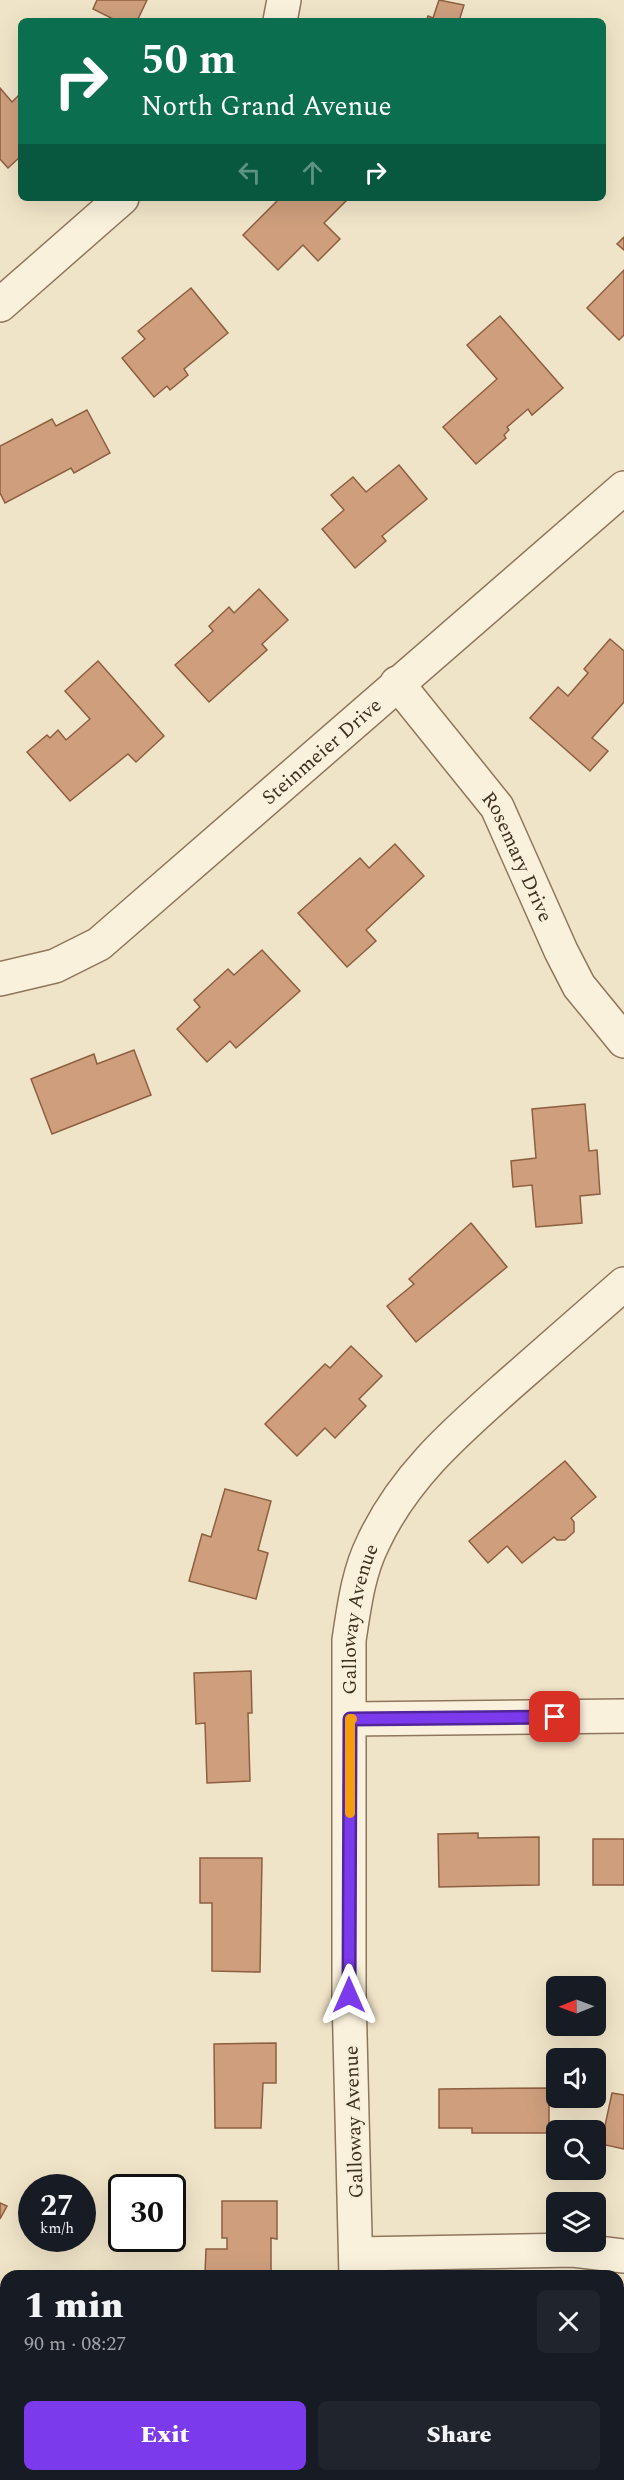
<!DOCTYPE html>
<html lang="en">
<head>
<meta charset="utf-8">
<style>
  body { margin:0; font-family:Spectral,serif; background:#20242c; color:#f1f3f6; height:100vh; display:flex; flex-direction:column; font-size:22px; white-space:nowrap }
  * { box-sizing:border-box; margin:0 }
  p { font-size:20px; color:#9ea1a6 }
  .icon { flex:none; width:33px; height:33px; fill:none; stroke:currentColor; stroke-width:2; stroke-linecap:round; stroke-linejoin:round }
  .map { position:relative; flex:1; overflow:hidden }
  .details { position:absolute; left:0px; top:2270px; width:624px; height:212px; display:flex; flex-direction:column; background:#171b24; border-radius:18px 18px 0 0; box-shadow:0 6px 24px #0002 }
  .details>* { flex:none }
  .top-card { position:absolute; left:18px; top:18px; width:588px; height:183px; border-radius:9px; box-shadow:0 6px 24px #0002; background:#0b6e4f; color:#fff; overflow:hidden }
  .needle { width:39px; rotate:269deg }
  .fabs { position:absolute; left:546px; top:1976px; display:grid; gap:12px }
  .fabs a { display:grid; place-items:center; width:60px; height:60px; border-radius:9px; background:#171b24; box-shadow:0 6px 24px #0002; font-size:30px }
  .speed { position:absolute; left:18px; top:2174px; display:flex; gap:12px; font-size:30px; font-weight:700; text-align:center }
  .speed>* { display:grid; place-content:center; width:78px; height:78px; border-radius:50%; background:#171b24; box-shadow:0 6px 24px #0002; line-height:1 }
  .speed small { font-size:15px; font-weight:400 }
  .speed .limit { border:3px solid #111; border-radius:9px; background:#fff; color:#111 }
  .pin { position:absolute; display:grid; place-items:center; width:51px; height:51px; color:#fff; margin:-26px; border-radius:12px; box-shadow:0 3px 9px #0006 }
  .me { position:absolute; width:66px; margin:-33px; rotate:0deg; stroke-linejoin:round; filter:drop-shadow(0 0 4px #0008) }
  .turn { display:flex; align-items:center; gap:21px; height:126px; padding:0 24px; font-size:27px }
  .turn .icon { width:78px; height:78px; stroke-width:2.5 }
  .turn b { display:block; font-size:42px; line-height:51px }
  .lanes { display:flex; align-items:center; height:57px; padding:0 24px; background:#0003; justify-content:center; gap:30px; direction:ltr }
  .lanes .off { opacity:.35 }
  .round { display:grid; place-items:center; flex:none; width:63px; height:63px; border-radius:9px; background:#20242c }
  .overview { display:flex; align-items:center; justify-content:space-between; height:102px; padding:0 24px }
  h1 { font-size:36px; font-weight:800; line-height:45px }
  .cta { display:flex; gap:12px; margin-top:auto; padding:12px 24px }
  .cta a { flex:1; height:69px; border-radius:9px; background:#7c3aed; color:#fff; font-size:24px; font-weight:800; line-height:69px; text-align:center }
  .cta a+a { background:#20242c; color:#f1f3f6 }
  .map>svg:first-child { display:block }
  .building { fill:#cf9f7d; stroke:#8d5f41; stroke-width:1.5 }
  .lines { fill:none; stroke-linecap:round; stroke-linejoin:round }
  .minor-casing { stroke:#8d765c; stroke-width:36 }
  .minor { stroke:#faf1dc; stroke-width:33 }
  .route-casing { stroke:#51269a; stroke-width:15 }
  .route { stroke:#7c3aed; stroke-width:10 }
  .slow { stroke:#f59e0b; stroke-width:10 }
  .labels { text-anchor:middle; stroke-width:4.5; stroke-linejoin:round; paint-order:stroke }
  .street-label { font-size:20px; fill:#3d2e20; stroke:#f7eed8 }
</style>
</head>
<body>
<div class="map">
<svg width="624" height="2480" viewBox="0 0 624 2480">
  <rect width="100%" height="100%" fill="#f0e4c8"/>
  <g class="building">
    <path d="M97,0h50l-10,21h-20l-24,-12z"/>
    <path d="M439,0l25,5 -5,16h-33l2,-5 5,2z"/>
    <path d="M0,88l12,14 9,-9v63l-13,12 -8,-9z"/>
    <path d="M280,198h69l-25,25 16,16 -22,22 -15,-16 -25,25 -35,-35z"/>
    <path d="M624,237v13l-7,-6z"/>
    <path d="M624,270v65l-5,5 -32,-32z"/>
    <path d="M191,288l37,45 -44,36 4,6 -18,15 -3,-4 -13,11 -32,-39 23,-19 -7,-8z"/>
    <path d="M500,316l63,72 -31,27 -4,-6 -21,18 2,3 -5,5 2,3 -30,26 -33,-37 54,-48 -30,-34z"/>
    <path d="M87,410l23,43 -36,20 -3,-5 -66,35 -5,-10v-47l52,-27 4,7z"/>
    <path d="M399,465l28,34 -45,37 4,5 -31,27 -33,-39 22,-19 -13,-15 22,-18 13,15z"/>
    <path d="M259,589l29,31 -26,24 5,6 -58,52 -34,-37 38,-34 -4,-5 20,-19 5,6z"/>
    <path d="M610,639l14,12v51l-32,36 16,13 -18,20 -60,-53 28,-31 10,9 20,-23 -4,-4z"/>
    <path d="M98,661l66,75 -28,26 -8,-8 -58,47 -43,-49 20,-17 3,3 8,-8 8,10 24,-21 -25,-28z"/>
    <path d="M395,844l29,32 -58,54 10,11 -29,26 -49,-54 62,-55 9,10z"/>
    <path d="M262,950l38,41 -64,57 -6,-7 -23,21 -30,-33 23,-22 -6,-7 34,-31 6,6z"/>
    <path d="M134,1050l17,45 -99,39 -21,-55 63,-25 3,10z"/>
    <path d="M585,1104l4,47 8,-1 3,44 -20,2 2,27 -46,4 -4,-42 -19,2 -2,-26 25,-3 -4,-49z"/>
    <path d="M471,1223l36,44 -91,75 -29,-36 27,-22 -5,-5z"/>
    <path d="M351,1346l31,30 -23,23 7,7 -31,32 -10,-10 -28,28 -32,-32 60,-60 5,4z"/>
    <path d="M565,1461l31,36 -25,21 3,4v10l-9,8h-8l-3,-3 -32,26 -15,-17 -19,17 -19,-22z"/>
    <path d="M225,1489l46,12 -13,49 10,3 -12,46 -67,-18 13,-47 9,3z"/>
    <path d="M251,1671l1,42h-4l2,68 -43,2 -2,-60 -9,1 -2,-51z"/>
    <path d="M478,1833v5l61,-1v48l-100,2 -1,-53z"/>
    <rect x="593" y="1839" width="31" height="46"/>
    <path d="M200,1858h62l-2,114 -48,-1v-68h-12z"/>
    <path d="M276,2043v40h-13l-2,45h-46l-1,-84z"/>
    <path d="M549,2088v45h-77v-5h-33v-39z"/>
    <path d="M612,2093l12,2v54l-23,-5z"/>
    <path d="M222,2201h55v38l-6,-1v38l-66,-2 1,-25h21v-11h-5z"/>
    <path d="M0,2203l7,3 -7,13z"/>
    <path d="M624,2393v58l-6,-3v-42z"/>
  </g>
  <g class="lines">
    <g class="minor-casing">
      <g id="minor">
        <path d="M280,21l4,-21"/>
        <path d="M0,305l122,-107"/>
        <path id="s1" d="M397,683l100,124 64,144 18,35 45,55"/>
        <path id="s2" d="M0,979l55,-13 44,-22 525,-456"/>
        <path d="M350,1719l274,-3"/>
        <path d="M356,2254l217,-4 51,6"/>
        <path id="s3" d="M356,2276l-7,-281v-355c5,-32 9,-67 24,-97 31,-67 84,-112 138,-160 38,-33 75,-66 113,-99"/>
        <path d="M307,2480l3,-5"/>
      </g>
    </g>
    <use href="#minor" class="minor"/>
  </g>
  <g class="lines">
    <g class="route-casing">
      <path id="route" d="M349,1995l1,-276 205,-2"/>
    </g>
    <use href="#route" class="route"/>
    <path class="slow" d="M350,1813v-94h2"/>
  </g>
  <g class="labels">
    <g class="street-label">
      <text dy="7" stroke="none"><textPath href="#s2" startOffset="400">Steinmeier Drive</textPath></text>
      <text dy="7" stroke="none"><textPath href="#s1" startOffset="213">Rosemary Drive</textPath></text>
      <text dy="7" stroke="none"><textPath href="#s3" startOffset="658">Galloway Avenue</textPath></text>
      <text transform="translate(353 2122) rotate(-92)" y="7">Galloway Avenue</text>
    </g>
  </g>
</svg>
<div class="fabs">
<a><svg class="needle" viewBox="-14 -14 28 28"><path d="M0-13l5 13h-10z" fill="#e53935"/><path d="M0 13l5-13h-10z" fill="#9ea1a6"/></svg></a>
<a><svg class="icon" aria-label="sound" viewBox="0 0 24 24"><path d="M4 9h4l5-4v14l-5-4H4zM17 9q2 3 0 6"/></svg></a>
<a><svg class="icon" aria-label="search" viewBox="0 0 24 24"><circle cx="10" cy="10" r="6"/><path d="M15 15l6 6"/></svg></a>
<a><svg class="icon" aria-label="layers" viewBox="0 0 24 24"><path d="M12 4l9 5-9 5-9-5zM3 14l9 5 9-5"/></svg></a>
</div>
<div class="speed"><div>27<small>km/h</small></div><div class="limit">30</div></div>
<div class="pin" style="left:555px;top:1717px;background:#d93025"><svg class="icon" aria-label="arrive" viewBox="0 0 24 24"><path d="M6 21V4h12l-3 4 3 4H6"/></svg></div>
<svg class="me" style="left:349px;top:1995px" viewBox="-20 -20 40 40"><path d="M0-17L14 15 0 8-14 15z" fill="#7c3aed" stroke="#fff" stroke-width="4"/></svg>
<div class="top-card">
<div class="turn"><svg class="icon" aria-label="right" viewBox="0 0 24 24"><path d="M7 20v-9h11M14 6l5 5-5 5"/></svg><div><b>50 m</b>North Grand Avenue</div></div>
<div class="lanes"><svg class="icon off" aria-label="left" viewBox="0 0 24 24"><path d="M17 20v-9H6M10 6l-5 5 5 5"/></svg><svg class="icon off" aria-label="ahead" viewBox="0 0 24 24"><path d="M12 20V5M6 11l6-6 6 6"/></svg><svg class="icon" aria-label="right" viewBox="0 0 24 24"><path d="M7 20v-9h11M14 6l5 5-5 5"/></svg></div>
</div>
<section class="details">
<div class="overview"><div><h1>1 min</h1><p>90 m · 08:27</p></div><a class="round"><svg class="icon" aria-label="close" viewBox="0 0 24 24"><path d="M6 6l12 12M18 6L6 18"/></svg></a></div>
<div class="cta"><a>Exit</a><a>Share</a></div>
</section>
</div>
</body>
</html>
